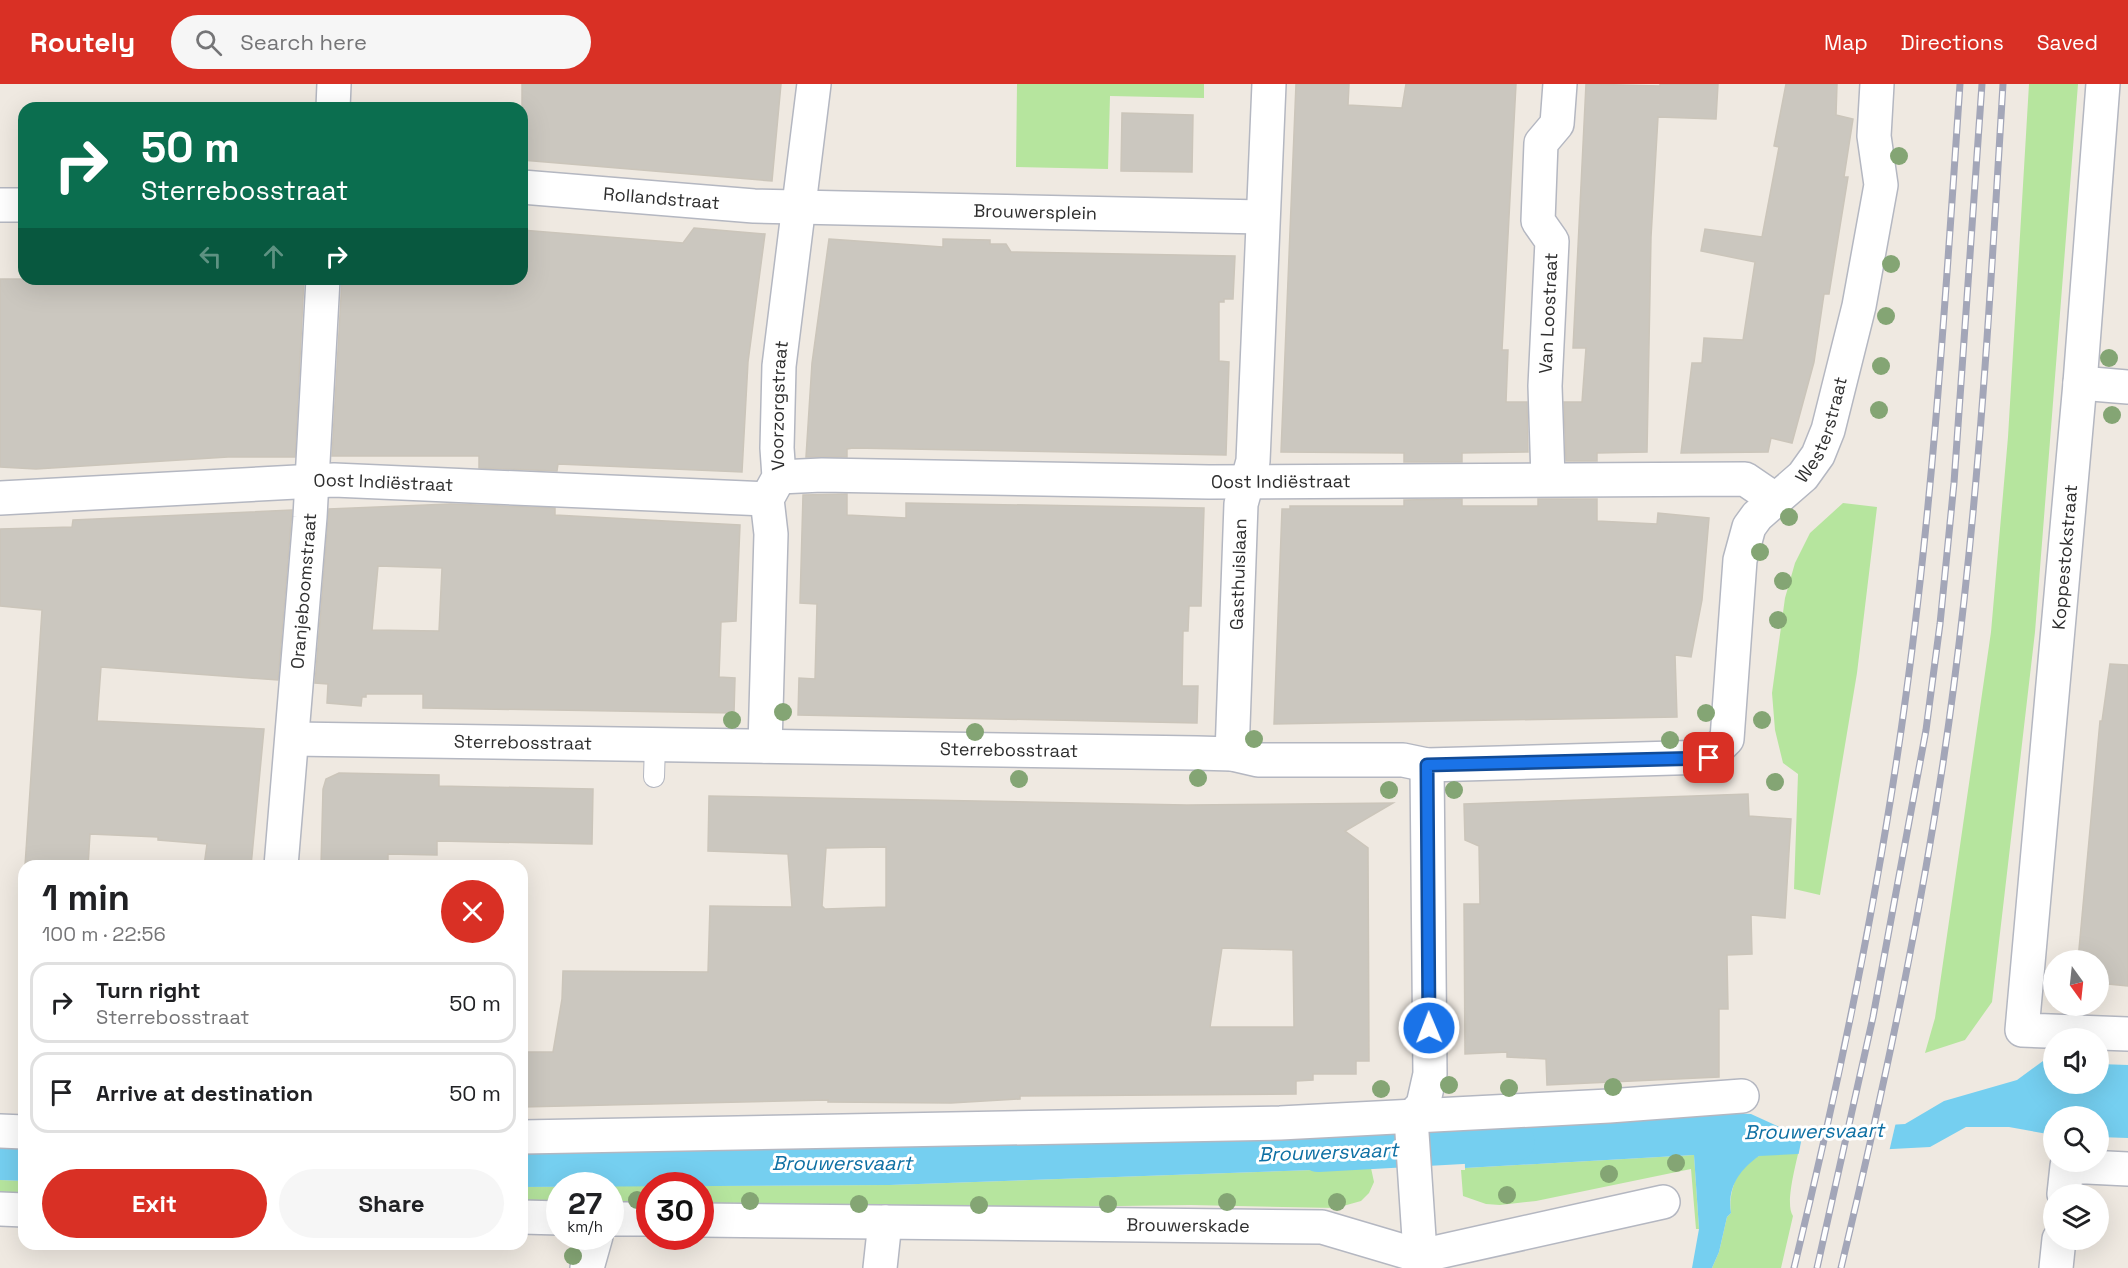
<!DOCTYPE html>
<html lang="en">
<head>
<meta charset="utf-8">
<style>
  body { margin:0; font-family:"Space Grotesk",sans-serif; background:#f6f6f6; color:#202124; height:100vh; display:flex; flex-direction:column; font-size:22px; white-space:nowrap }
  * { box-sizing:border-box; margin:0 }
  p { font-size:20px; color:#757577 }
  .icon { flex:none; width:33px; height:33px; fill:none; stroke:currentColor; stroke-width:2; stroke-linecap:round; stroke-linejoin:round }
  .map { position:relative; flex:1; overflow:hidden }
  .details { position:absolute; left:18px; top:776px; width:510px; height:390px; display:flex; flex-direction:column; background:#fff; border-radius:18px; box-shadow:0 6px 24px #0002 }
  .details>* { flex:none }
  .hud { position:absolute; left:18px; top:18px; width:510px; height:183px; border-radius:18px; box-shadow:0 6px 24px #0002; background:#0b6e4f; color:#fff; overflow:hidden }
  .needle { width:39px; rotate:165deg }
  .controls { position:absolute; left:2043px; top:866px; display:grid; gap:12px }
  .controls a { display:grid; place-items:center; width:66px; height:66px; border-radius:50%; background:#fff; box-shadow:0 6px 24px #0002; font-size:30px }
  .speed { position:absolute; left:546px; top:1088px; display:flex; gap:12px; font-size:30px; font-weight:700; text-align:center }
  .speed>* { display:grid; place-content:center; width:78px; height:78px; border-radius:50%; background:#fff; box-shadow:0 6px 24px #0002; line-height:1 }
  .speed small { font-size:15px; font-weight:400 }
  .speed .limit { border:9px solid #d22; background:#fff; color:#111 }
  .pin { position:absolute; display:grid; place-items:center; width:51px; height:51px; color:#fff; margin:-26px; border-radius:12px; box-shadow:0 3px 9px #0006 }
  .me { position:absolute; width:66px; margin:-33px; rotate:359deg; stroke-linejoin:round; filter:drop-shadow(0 0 4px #0008) }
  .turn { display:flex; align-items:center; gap:21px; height:126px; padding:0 24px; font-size:27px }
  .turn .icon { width:78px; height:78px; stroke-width:2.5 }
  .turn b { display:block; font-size:42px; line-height:51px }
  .lanes { display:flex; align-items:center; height:57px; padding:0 24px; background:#0003; justify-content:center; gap:30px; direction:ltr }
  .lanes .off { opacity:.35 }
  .round { display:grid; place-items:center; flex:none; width:63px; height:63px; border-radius:32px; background:#f6f6f6 }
  .head { display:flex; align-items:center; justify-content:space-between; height:102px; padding:0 24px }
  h1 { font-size:36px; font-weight:600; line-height:45px }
  .cta { display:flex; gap:12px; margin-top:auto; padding:12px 24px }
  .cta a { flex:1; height:69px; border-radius:36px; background:#d93025; color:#fff; font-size:24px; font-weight:600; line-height:69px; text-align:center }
  .cta a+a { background:#f6f6f6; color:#202124 }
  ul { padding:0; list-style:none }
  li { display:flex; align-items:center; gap:18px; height:81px; margin:0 12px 9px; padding:0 12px; border:3px solid #e0e0e0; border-radius:18px }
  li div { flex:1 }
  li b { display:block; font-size:22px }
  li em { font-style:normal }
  header { display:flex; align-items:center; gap:36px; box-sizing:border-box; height:84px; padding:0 30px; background:#d93025; color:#fff }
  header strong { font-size:28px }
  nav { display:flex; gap:33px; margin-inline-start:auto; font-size:21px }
  .search { width:420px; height:54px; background:#f6f6f6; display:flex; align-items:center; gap:15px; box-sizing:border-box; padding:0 21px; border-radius:33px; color:#757577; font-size:22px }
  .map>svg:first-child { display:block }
  .green { fill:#b6e59e }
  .water { fill:#75cff0 }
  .pier { fill:#efe9e1 }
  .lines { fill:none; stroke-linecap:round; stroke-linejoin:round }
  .canal { stroke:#75cff0; stroke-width:38 }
  .building { fill:#cbc7bf; stroke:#cbc5ba; stroke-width:1.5; fill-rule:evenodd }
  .service-casing { stroke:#b4b7c1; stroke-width:22 }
  .minor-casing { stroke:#b4b7c1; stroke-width:36 }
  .service { stroke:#fff; stroke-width:20 }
  .minor { stroke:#fff; stroke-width:33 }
  .rail-casing { stroke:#a3a6b8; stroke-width:7 }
  .rail { stroke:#fff; stroke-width:4.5; stroke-dasharray:14; stroke-linecap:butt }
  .tree { fill:#84a574 }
  .route-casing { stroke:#114b97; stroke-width:15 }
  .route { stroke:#1a73e8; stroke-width:10 }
  .labels { text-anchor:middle; stroke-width:6; stroke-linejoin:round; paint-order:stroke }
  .street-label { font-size:18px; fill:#2e2e2e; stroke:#fff }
  .water-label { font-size:20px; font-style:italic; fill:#0d6fa3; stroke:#fff }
</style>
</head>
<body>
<header>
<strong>Routely</strong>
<div class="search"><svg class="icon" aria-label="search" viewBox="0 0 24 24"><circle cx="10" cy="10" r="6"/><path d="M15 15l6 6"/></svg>Search here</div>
<nav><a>Map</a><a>Directions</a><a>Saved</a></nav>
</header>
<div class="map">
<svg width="2128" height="1184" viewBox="0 0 2128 1184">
  <rect width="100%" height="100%" fill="#efe9e1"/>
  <g class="green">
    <path d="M1017,0h187v14l-94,-2 -2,73 -92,-2z"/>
    <path d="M2029,0h49l-43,548 -43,370 -27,38 -40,13 10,-35 56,-386 17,-195z"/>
    <path d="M1843,419l34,4 -20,166 -37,222 -26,-6 4,-115 -15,-11 -8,-33 -3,-37 13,-95 10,-35 15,-30z"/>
    <path d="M1798,1070c-3,14 -13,51 -5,62l-12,52h-69l7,-16 8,-35 4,-4c-3,-20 6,-49 28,-57 11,-4 28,-2 39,-2z"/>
    <path d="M1694,1071l5,74h-3l-5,-60 -155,32 -36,4 -14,-1 -23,-8 -2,-26h4v-2z"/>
    <path d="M1371,1084l3,14 -5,11 -8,8 -25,7 -145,-3 -288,4 -202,-2v-21l189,-1z"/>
    <path d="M0,1096l24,1v19l-24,-1z"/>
    <path d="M610,1102h39v21l-38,-1z"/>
    <path d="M522,1103h37v19l-37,-1z"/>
  </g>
  <g class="water">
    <path d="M2043,977l10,1 1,21h44l1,-19 29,1v73l-29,-1 -1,-21h-44l-1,19 -44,-8h-43l-36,20 -171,9c-20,14 -32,32 -28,57l-4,4 -8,35 -7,16h-20l7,-39 -5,-74 -229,13 -1,-35 246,-21 41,2 37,17 117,-7 39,-23 73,-21z"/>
    <path d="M1368,1053l3,31 -481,17 -368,2v-38z"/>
    <path d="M0,1060h24v37l-24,-1z"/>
  </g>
  <path class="pier" d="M1896,1038l-7,30 -91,5 6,-30z"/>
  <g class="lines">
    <path class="canal" d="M1318,1069l198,-11"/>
  </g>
  <g class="building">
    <path d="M522,0h259l-9,97 -250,-21z"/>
    <path d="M1296,0h53l-1,21 54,3 4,-24h110l-14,266h6l-2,52h21l1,50 -66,1v9h-58v-9l-123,-1z"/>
    <path d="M1586,0l74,2v-2h58l-2,35 -58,-2 -7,120 -4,215 -50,1v8h-31l-2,-59h18l4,-54h-13z"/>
    <path d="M1786,0h51l-1,31 17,4 -9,58h4l-19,117h-5l-10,68 -22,81 -21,-5 -3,14 -87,1 11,-90h10l2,-25 39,2 12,-78 -54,-11 4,-22 57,8 17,-90 -5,-1z"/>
    <path d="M1122,29l71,2 -1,57 -71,-1z"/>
    <path d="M694,144l71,6 -17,128 -6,110 -184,-8 -1,7 -78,-3v-12h-147l10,-177h180v-49l161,13z"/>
    <path d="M829,155l114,8v-8l47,1v4h16l5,8 224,4 -2,43h-9v3h-5v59l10,1 -3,93 -373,-7 -6,1v8h-41l6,-94z"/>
    <path d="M0,195h304l-9,178h-67l-192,12 -36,-2z"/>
    <path d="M847,410v21l59,3v-15l298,5 -3,98h-12l-1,25h-5l-1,55h16l-1,37 -399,-8 1,-37 16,1 2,-75 -17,-1 3,-108z"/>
    <path d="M1462,415v7h76v-7h59v22l60,3 1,-11 51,5 -7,82 -11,57 -16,-2 2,62 -403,7 8,-215h8v-3h114v-6z"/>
    <path d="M450,420l105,4v7l185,10 -4,96 -15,1 -2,55 16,1 -1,35 -311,-5v-14h-57v3h-4l-1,9 -34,-3 1,-19 -13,-1 14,-174zM378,482l64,2 -3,63 -67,-1z"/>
    <path d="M292,426l-14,170 -177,-13 -4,54 167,8 -13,137h-47l3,-22 -49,-4v-3l-68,-3 -2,32h-63l17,-256 -42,-4v-77l72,-2 1,-7z"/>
    <path d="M2110,580l18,1v321l-30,-3v-23h-20l22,-239h2z"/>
    <path d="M339,689l100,2v11l154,3 -1,55 -155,-3v14l-49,-1v12h-67l2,-77 3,-10z"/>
    <path d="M1748,710l1,22 42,3 -6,99 -34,-3 1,39 -25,1 1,54h-9v68l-172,8 -1,-26 -39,-2v-5l-42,2 -1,-150h16l-1,-58 -14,-6 -1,-36z"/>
    <path d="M709,712l478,9 206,-2 -48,28 23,17 1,213h-13v13h-43v6l-17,1v13l-276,2v3l-69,4 -123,-1v-2l-306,7v-55h31l9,-53 1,-28 145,1 2,-66 82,1 -4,-53 -80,-3zM886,763v60l-61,2 -3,-3 4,-58zM1222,864l71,2 1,77h-84z"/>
  </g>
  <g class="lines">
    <g class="service-casing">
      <path id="service" d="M654,693l1,-33"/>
    </g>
    <g class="minor-casing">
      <g id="minor">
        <path d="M2103,0l-23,299 -58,647 106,4"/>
        <path d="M333,24l1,-24"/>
        <path id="s1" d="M522,103l232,19 508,11"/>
        <path d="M0,121h24"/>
        <path d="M2080,299l48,4"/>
        <path id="s2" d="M779,393l43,-2 387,7 536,-3 31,21"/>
        <path id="s3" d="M1548,395l-3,-93 7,-145 -14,-20 3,-78 16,-19 3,-40"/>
        <path id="s4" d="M0,414l334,-18 433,19"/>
        <path id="s5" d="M293,655l904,14 35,1 26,6h145l24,5 282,-8 18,-18 13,-179 9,-33 8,-11 46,-40 15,-21 10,-25 31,-124 22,-121 -7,-49 3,-52"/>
        <path id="s6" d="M765,662l6,-212 -4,-35 12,-22 -2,-29 2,-82 35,-282"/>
        <path id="s7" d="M1232,670l9,-250 12,-43 16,-377"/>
        <path id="s8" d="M281,782l29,-349 13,-238"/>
        <path d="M0,1047l24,1"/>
        <path d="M522,1053l758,-14 329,-17 133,-10"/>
        <path d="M2064,1110l3,-28 61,3"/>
        <path d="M0,1125l24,1"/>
        <path d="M522,1133l38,1"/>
        <path d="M610,1135h40"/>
        <path id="s9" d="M700,1136l622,7 98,29 243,-54"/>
        <path d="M587,1184l9,-32"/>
        <path d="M880,1184l5,-46"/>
        <path d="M1421,1184l-10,-150 12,-13 7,-31 -3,-309"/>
        <path d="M2056,1184l3,-29"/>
      </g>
    </g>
    <use href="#service" class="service"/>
    <use href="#minor" class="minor"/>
    <g class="rail-casing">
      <g id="rail">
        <path d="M1794,1184c46,-189 86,-380 112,-573 28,-203 40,-407 54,-611"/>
        <path d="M1817,1184l56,-251 53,-287 14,-106 14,-141 28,-399"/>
        <path d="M1841,1184c46,-193 88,-388 113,-584 26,-199 37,-400 49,-600"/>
      </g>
    </g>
    <use href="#rail" class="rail"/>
  </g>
  <g class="tree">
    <circle cx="1899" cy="72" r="9"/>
    <circle cx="1891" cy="180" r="9"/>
    <circle cx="1886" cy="232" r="9"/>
    <circle cx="2109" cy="274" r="9"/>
    <circle cx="1881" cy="282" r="9"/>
    <circle cx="1879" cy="326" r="9"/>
    <circle cx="2112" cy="331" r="9"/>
    <circle cx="1789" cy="433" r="9"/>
    <circle cx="1760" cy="468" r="9"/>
    <circle cx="1783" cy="497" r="9"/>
    <circle cx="1778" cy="536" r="9"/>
    <circle cx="783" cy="628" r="9"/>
    <circle cx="1706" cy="629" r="9"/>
    <circle cx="732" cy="636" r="9"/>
    <circle cx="1762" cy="636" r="9"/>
    <circle cx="975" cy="648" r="9"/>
    <circle cx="1254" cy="655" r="9"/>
    <circle cx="1670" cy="656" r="9"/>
    <circle cx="1198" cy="694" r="9"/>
    <circle cx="1019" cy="695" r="9"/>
    <circle cx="1775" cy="698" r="9"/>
    <circle cx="1389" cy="706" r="9"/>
    <circle cx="1454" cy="706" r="9"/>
    <circle cx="1449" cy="1001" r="9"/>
    <circle cx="1613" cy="1003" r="9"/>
    <circle cx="1509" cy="1004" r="9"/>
    <circle cx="1381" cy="1005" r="9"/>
    <circle cx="1676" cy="1079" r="9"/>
    <circle cx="1609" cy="1090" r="9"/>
    <circle cx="1507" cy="1111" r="9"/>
    <circle cx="637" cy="1116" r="9"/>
    <circle cx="750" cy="1117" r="9"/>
    <circle cx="1227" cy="1118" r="9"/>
    <circle cx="1337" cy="1118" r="9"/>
    <circle cx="859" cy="1120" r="9"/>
    <circle cx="1108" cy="1120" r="9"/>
    <circle cx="979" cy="1121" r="9"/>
    <circle cx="573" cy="1172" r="9"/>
  </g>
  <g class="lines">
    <g class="route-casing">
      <path id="route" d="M1429,944l-2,-263 282,-7"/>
    </g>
    <use href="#route" class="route"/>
  </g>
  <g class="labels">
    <g class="street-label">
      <text dy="6" stroke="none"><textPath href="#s1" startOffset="140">Rollandstraat</textPath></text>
      <text dy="6" stroke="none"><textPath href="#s1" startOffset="514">Brouwersplein</textPath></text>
      <text dy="6" stroke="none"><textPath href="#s3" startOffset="166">Van Loostraat</textPath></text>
      <text dy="6" stroke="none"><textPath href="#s6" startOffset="344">Voorzorgstraat</textPath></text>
      <text dy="6" stroke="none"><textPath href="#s5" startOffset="1782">Westerstraat</textPath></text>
      <text dy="6" stroke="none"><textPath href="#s2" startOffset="502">Oost Indiëstraat</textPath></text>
      <text dy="6" stroke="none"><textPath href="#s4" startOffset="384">Oost Indiëstraat</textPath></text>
      <text transform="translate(2065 473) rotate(-85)" y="6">Koppestokstraat</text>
      <text dy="6" stroke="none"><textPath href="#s7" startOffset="180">Gasthuislaan</textPath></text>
      <text dy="6" stroke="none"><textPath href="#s8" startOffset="276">Oranjeboomstraat</textPath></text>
      <text dy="6" stroke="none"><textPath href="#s5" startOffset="230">Sterrebosstraat</textPath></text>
      <text dy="6" stroke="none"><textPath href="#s5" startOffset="716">Sterrebosstraat</textPath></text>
      <text dy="6" stroke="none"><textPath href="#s9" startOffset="488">Brouwerskade</textPath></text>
    </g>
    <g class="water-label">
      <text transform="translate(1814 1047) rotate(-1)" y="7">Brouwersvaart</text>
      <text transform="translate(1328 1068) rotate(-2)" y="7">Brouwersvaart</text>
      <text x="842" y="1086">Brouwersvaart</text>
    </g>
  </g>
</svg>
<div class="controls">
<a><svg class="needle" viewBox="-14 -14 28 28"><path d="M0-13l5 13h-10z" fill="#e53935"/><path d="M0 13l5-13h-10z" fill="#757577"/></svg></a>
<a><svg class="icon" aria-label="sound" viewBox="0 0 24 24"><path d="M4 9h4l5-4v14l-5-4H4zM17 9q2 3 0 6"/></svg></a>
<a><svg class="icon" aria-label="search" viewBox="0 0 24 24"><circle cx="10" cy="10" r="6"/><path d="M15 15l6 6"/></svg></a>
<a><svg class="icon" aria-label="layers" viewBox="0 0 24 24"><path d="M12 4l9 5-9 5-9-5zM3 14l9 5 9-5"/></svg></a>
</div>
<div class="speed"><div>27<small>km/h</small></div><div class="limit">30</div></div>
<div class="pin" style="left:1709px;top:674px;background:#d93025"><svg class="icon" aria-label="arrive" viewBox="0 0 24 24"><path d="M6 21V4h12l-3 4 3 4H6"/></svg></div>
<svg class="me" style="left:1429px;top:944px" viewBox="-20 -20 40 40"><circle r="17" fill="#1a73e8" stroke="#fff" stroke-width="3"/><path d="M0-11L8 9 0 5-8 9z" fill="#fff"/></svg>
<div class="hud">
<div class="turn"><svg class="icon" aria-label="right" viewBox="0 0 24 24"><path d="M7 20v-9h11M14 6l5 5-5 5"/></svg><div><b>50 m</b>Sterrebosstraat</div></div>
<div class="lanes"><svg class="icon off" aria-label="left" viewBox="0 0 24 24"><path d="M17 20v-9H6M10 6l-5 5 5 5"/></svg><svg class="icon off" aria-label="ahead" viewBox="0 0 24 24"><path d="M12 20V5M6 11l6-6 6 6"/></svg><svg class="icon" aria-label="right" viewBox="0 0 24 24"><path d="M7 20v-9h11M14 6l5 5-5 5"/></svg></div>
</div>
<section class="details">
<div class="head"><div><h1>1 min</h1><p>100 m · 22:56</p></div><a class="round" style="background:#d93025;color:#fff"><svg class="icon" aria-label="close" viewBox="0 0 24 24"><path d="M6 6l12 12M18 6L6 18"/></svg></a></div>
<ul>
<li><svg class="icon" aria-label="right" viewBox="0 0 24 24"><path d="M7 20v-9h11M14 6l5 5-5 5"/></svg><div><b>Turn right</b><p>Sterrebosstraat</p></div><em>50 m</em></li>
<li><svg class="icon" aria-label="arrive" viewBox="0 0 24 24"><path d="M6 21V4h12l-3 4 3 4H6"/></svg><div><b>Arrive at destination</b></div><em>50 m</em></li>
</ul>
<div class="cta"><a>Exit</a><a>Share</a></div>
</section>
</div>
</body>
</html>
